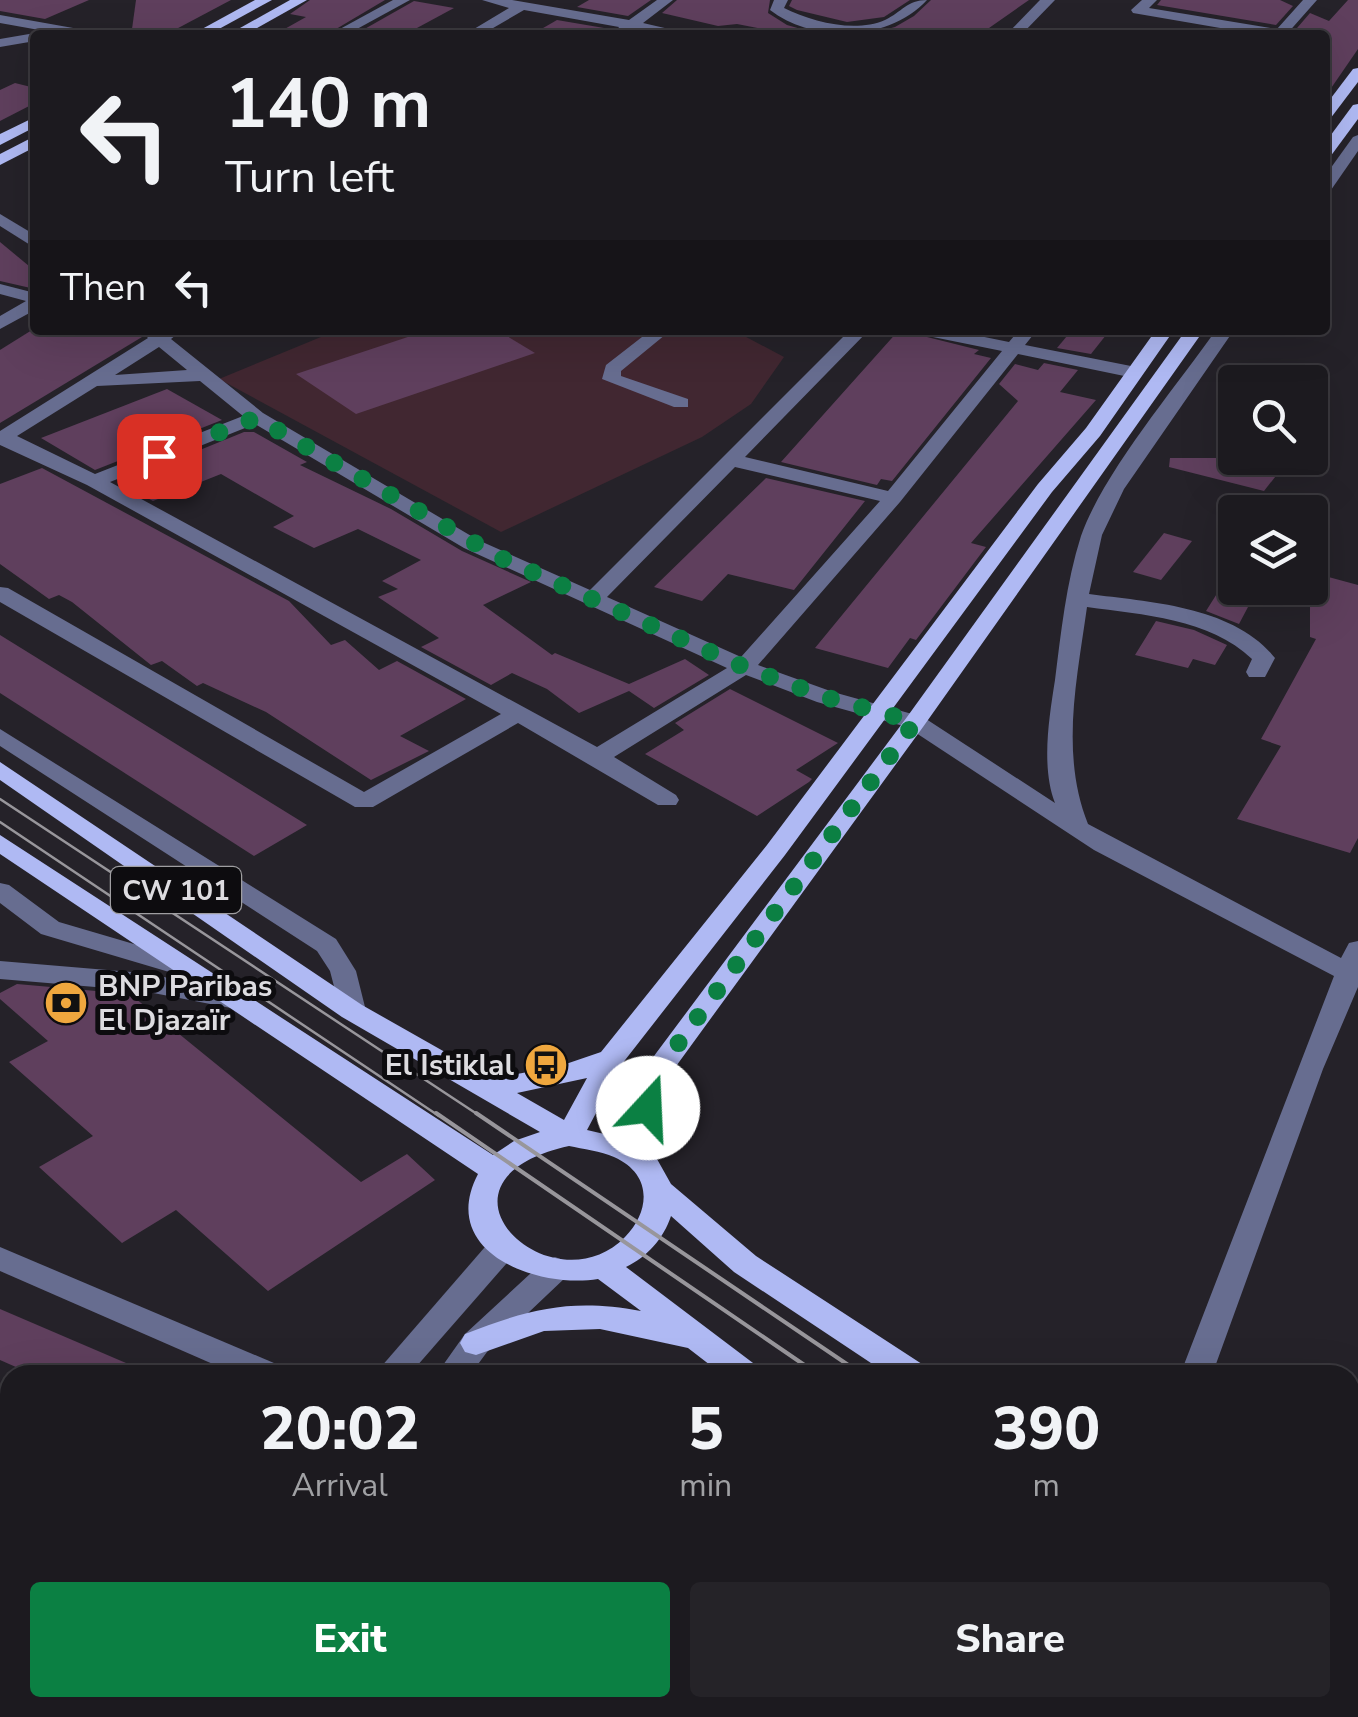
<!DOCTYPE html>
<html lang="en">
<head>
<meta charset="utf-8">
<style>
  body { margin:0; font-family:"Nunito Sans",sans-serif; background:#252328; color:#f1f3f6; height:100vh; display:flex; flex-direction:column; font-size:38px; white-space:nowrap }
  * { box-sizing:border-box; margin:0 }
  p { font-size:32px; color:#a0a1a4 }
  .icon { flex:none; width:55px; height:55px; fill:none; stroke:currentColor; stroke-width:2; stroke-linecap:round; stroke-linejoin:round }
  .map { position:relative; flex:1; overflow:hidden }
  .side { position:absolute; left:0px; top:1365px; width:1360px; height:352px; display:flex; flex-direction:column; background:#1c1a1f; border-radius:30px 30px 0 0; box-shadow:0 10px 40px #0002,0 0 0 2px #3a383d }
  .side>* { flex:none }
  .hud { position:absolute; left:30px; top:30px; width:1300px; height:305px; border-radius:10px; box-shadow:0 10px 40px #0002,0 0 0 2px #3a383d; background:#1c1a1f; color:#f1f3f6; overflow:hidden }
  .controls { position:absolute; left:1218px; top:365px; display:grid; gap:20px }
  .controls a { display:grid; place-items:center; width:110px; height:110px; border-radius:10px; background:#1c1a1f; box-shadow:0 10px 40px #0002,0 0 0 2px #3a383d; font-size:50px }
  .pin { position:absolute; display:grid; place-items:center; width:85px; height:85px; color:#fff; margin:-42px; border-radius:20px; box-shadow:0 5px 15px #0006 }
  .me { position:absolute; width:110px; margin:-55px; rotate:20deg; stroke-linejoin:round; filter:drop-shadow(0 0 8px #0008) }
  .turn { display:flex; align-items:center; gap:35px; height:210px; padding:0 30px; font-size:45px }
  .turn .icon { width:130px; height:130px; stroke-width:2.5 }
  .turn b { display:block; font-size:70px; line-height:85px }
  .then { display:flex; align-items:center; height:95px; padding:0 30px; background:#0003; gap:20px; font-size:38px }
  .eta { display:flex; justify-content:space-evenly; align-items:center; height:170px; text-align:center }
  .eta b { font-size:60px; font-weight:800; line-height:70px }
  .cta { display:flex; gap:20px; margin-top:auto; padding:20px 30px }
  .cta a { flex:1; height:115px; border-radius:10px; background:#0b8043; color:#fff; font-size:40px; font-weight:800; line-height:115px; text-align:center }
  .cta a+a { background:#252328; color:#f1f3f6 }
  .map>svg:first-child { display:block }
  .green { fill:#412731 }
  .building { fill:#5f3f5d }
  .lines { fill:none; stroke-linecap:round; stroke-linejoin:round }
  .minor { fill:#676d90; fill-rule:evenodd }
  .major { fill:#afb9f3; fill-rule:evenodd }
  .tram-far1 { stroke:#98969b; stroke-width:2.5 }
  .tram { stroke:#98969b; stroke-width:4 }
  .route { stroke:#0b8043; stroke-width:18; stroke-dasharray:0 32.4 }
  .labels { text-anchor:middle; stroke-width:10; stroke-linejoin:round; paint-order:stroke }
  .shield { fill:#0d0c0f; stroke:#9f9ea1; stroke-width:2.5 }
  .shield-label { font-size:28px; font-weight:bold; fill:#dddce0 }
  .poi-label { font-size:30px; font-weight:bold; fill:#dddce0; stroke:#0d0c0f; text-anchor:start }
</style>
</head>
<body>
<div class="map">
<svg width="1358" height="1717" viewBox="0 0 1358 1717">
  <rect width="100%" height="100%" fill="#252229"/>
  <path class="green" d="M338,330h395l51,27 -33,47 -49,33 -201,95 -282,-153z"/>
  <g class="building">
    <path d="M0,0h89l-44,19 -45,-8z"/>
    <path d="M136,0h95l-66,35 -33,-6z"/>
    <path d="M310,0h75l-59,35h-52l32,-18 -16,-3z"/>
    <path d="M589,0h62l-23,16 -51,-9z"/>
    <path d="M677,0h93l-2,13 19,12 35,10h-28l-57,-11 -19,2 -56,-13z"/>
    <path d="M792,0h118l-26,17 -37,5 -50,-12 -8,-4z"/>
    <path d="M931,0h98l-50,35h-114l30,-8 19,-11z"/>
    <path d="M1161,0h119l13,6 -17,19 -119,-20z"/>
    <path d="M1348,0h10v49l-33,48v-62h-34l19,-22 19,8z"/>
    <path d="M414,1l40,7 -50,27h-50z"/>
    <path d="M557,20l53,9 -11,6h-68z"/>
    <path d="M15,83l20,5v15l-35,18v-31z"/>
    <path d="M0,242l35,29v18l-35,-8z"/>
    <path d="M32,330h85l25,7 -142,86v-73z"/>
    <path d="M429,330h68l38,23 -179,61 -60,-40z"/>
    <path d="M899,330l80,20 -5,4 17,4 -99,123 -11,-2 -4,6 -96,-23z"/>
    <path d="M1072,330h38l-19,24 -34,-6z"/>
    <path d="M1044,363l34,7 -18,22 36,8 -125,143 15,4 -70,93 -6,-2 -22,30 -73,-20 203,-247 -19,-17 16,-20 23,6z"/>
    <path d="M167,389l55,31 -127,50 -54,-32z"/>
    <path d="M244,432h10l53,30 -7,3 91,44 71,42 69,31 -48,23 69,50 3,-2 74,31 56,-25 24,16 -55,33 -25,-17 -50,22 -32,-24 -35,-16 -21,12 -70,-38 18,-9 -61,-41 20,-8 -16,-8 39,-21 -63,-31 -44,19 -41,-21 21,-11 -73,-42 -68,27 -34,-18z"/>
    <path d="M1170,458h120l-26,33 -95,-24z"/>
    <path d="M42,468l247,133 42,44 14,-5 34,30 18,-9 69,38 -66,37 29,15 -58,29 -105,-68 -63,-29 -6,3 -35,-25 -11,4 -79,-63 -13,-7 -10,4 -49,-35v-80z"/>
    <path d="M766,478l99,23 -71,89 -66,-16 -26,27 -48,-14z"/>
    <path d="M1164,533l28,8 -31,39 -28,-8z"/>
    <path d="M1235,565v39l13,3 -9,17 -33,-13z"/>
    <path d="M1310,572l48,13v253l-8,15 -113,-34 44,-73 -20,-7 55,-100 -6,-2z"/>
    <path d="M1156,621l38,9 33,15 -12,20 -22,-6 -5,9 -53,-13z"/>
    <path d="M0,635l307,190 -53,31 -254,-163z"/>
    <path d="M730,689l108,54 -42,27 16,9 -3,3 -52,34 -112,-62 39,-24 -9,-7z"/>
    <path d="M17,984l113,10 231,188 46,-28 28,26 -167,111 -92,-81 -54,33 -83,-76 54,-31 -84,-74 39,-21 -48,-42v-6z"/>
    <path d="M0,1309l154,66h-120l-34,-15z"/>
  </g>
  <g class="lines">
    <g class="minor">
      <path d="M393,0h17l-64,35h-17z"/>
      <path d="M482,0h30l117,20 28,-20h16l-30,23 52,12 -61,-5 -10,4 -7,-4 2,-3 -95,-17 -43,25h-17l45,-27z"/>
      <path d="M774,0h14l-4,8c28,14 71,25 101,12 17,-8 22,-20 42,-20 -37,41 -113,44 -157,10z"/>
      <path d="M1040,0h15l-34,35h-15z"/>
      <path d="M1142,0h15l-8,8 128,21 26,-29h14l-31,35h-25l-128,-22 -2,-3z"/>
      <path d="M0,15l90,16 7,4h-30l-67,-12z"/>
      <path d="M35,33l6,2h-6v6l-35,6v-8z"/>
      <path d="M1358,135v16l-27,39 -6,2v-16l28,-39z"/>
      <path d="M0,214l35,21v13l-35,-22z"/>
      <path d="M0,284l35,9v17l-35,19v-13l26,-15 -26,-7z"/>
      <path d="M140,330h42l-11,9 92,74 215,127 112,50 260,-260h19l-124,127 143,34 114,-140 -79,-16 -9,-5h36l59,12 10,-12h18l-12,15 116,23v8l-7,2 -116,-24 -118,148 -142,163 75,27 90,25 132,86c-14,-36 -6,-85 0,-123 6,-47 11,-97 26,-144 22,-63 95,-149 135,-206h18l-110,159 -22,46 -13,59c60,8 145,12 186,64l-10,19h-16l-3,-5 6,-13c-43,-41 -109,-44 -165,-52 -10,72 -27,147 1,217l253,134 8,-15 9,-2v46l-35,82 -111,306h-32l154,-399 -240,-126 -187,-123 -90,-25 -71,-27 -132,82 62,38 3,5 -3,5h-18l-140,-82 -145,84h-18l-355,-205v-15l8,1 356,204 137,-78 -414,-229 -87,-40v-14l148,-93zM159,347l28,23 -72,5zM200,381l43,35 -148,58 -78,-38 80,-50zM255,424l209,124 263,120 -130,79 -487,-265zM735,467l145,34 -139,156 -134,-60z"/>
      <path d="M651,330h20l-50,41v5l67,23v8h-14l-72,-28 4,-14z"/>
      <path d="M0,729l336,210 20,32 10,40 -4,6h-20l-12,-46 -13,-20 -317,-205z"/>
      <path d="M0,883l9,2 50,37 136,40 4,6 -13,9 -145,-43 -41,-31z"/>
      <path d="M0,961l143,12 93,18 10,3 3,6 -3,6 -10,3 -93,-18 -143,-12z"/>
      <path d="M502,1237l11,3 4,8 -4,8 -104,119h-35l117,-135z"/>
      <path d="M0,1247l281,119 5,9h-48l-238,-104z"/>
      <path d="M555,1257l11,4 4,8 -4,8 -79,75 -17,23h-34l29,-41 79,-73z"/>
      <path d="M110,1708h39l-4,9h-39z"/>
      <path d="M183,1708h39l-4,9h-39z"/>
      <path d="M361,1708h38l-4,9h-38z"/>
    </g>
    <g class="major">
      <path d="M255,0h17l-64,35h-17z"/>
      <path d="M290,0h17l-55,31 -12,-3z"/>
      <path d="M1358,68v14l-28,37 -5,1v-14l28,-37z"/>
      <path d="M1358,104v15l-28,38 -5,2v-16l28,-38z"/>
      <path d="M35,117v10l-35,18v-11z"/>
      <path d="M35,136v11l-35,18v-11z"/>
      <path d="M1156,330h18l-74,106 -48,56 -267,363 -163,209 -35,66 43,10 3,-32 18,-48 256,-343 279,-387h18l-281,397 -249,342 -13,39 -4,51 14,25 85,72 169,110 5,9h-41l-155,-103 -63,-56c-7,22 -24,41 -45,51l131,99 5,9h-39l-35,-27 -88,-19 -56,2 -68,24 -11,-3 -5,-9 5,-9c64,-25 106,-36 176,-23l-43,-32c-61,10 -161,-27 -120,-105l-478,-320v-19l493,320 21,-14 26,-9 -198,-115 -342,-237v-18l362,243 120,68 35,1 43,-8 41,-14 166,-207 271,-361 48,-56zM587,1078l-23,42 -47,-27zM569,1146c14,3 32,5 45,11 38,17 37,53 11,80 -73,75 -213,-56 -56,-91z"/>
      <path d="M1350,1653l8,3v34l-8,-3z"/>
      <path d="M1194,1708h45l4,9h-45z"/>
    </g>
    <g class="tram-far1">
      <path d="M0,799l480,317"/>
      <path d="M0,822l439,294"/>
    </g>
    <g class="tram">
      <path d="M436,1113l383,262"/>
      <path d="M476,1113l387,262"/>
      <path d="M1275,1708l13,9"/>
      <path d="M1324,1708l13,9"/>
    </g>
  </g>
  <g class="lines">
    <path class="route" d="M159,456l97,-38 245,140 243,109 81,30 90,25 -254,345 -13,41"/>
  </g>
  <defs>
    <g id="bank-disc" transform="scale(2.25)"><circle r="9.5" fill="#efa73e" stroke="#0d0c0f"/><path d="M-6-4H6V4H-6ZM0-2.3a2.3 2.3 0 1 0 0 4.6a2.3 2.3 0 1 0 0-4.6Z" fill="#111"/></g>
    <g id="bus-disc" transform="scale(2.25)"><circle r="9.5" fill="#efa73e" stroke="#0d0c0f"/><path d="M-5-6H5V4H4V6H2V4H-2V6H-4V4H-5ZM-3.5-4V0h7V-4ZM-3.5 1.2v1.5H-2V1.2ZM2 1.2v1.5H3.5V1.2Z" fill="#111"/></g>
  </defs>
  <g fill-rule="evenodd">
    <use href="#bank-disc" x="66" y="1003"/>
    <use href="#bus-disc" x="546" y="1065"/>
  </g>
  <g class="labels">
    <rect class="shield" x="111" y="867" width="130" height="46" rx="8"/>
    <g class="shield-label">
      <text x="176" y="900">CW 101</text>
    </g>
    <g class="poi-label">
      <text x="98" y="996">BNP Paribas<tspan x="98" dy="34">El Djazaïr</tspan></text>
      <text x="514" y="1075" text-anchor="end">El Istiklal</text>
    </g>
  </g>
</svg>
<div class="controls">
<a><svg class="icon" aria-label="search" viewBox="0 0 24 24"><circle cx="10" cy="10" r="6"/><path d="M15 15l6 6"/></svg></a>
<a><svg class="icon" aria-label="layers" viewBox="0 0 24 24"><path d="M12 4l9 5-9 5-9-5zM3 14l9 5 9-5"/></svg></a>
</div>
<div class="pin" style="left:159px;top:456px;background:#d93025"><svg class="icon" aria-label="arrive" viewBox="0 0 24 24"><path d="M6 21V4h12l-3 4 3 4H6"/></svg></div>
<svg class="me" style="left:648px;top:1108px" viewBox="-20 -20 40 40"><circle r="19" fill="#fff"/><path d="M0-13L10 11 0 6-10 11z" fill="#0b8043"/></svg>
<div class="hud">
<div class="turn"><svg class="icon" aria-label="left" viewBox="0 0 24 24"><path d="M17 20v-9H6M10 6l-5 5 5 5"/></svg><div><b>140 m</b>Turn left</div></div>
<div class="then">Then<svg class="icon" aria-label="left" viewBox="0 0 24 24"><path d="M17 20v-9H6M10 6l-5 5 5 5"/></svg></div>
</div>
<section class="side">
<div class="eta">
<div><b>20:02</b><p>Arrival</p></div>
<div><b>5</b><p>min</p></div>
<div><b>390</b><p>m</p></div>
</div>
<div class="cta"><a>Exit</a><a>Share</a></div>
</section>
</div>
</body>
</html>
